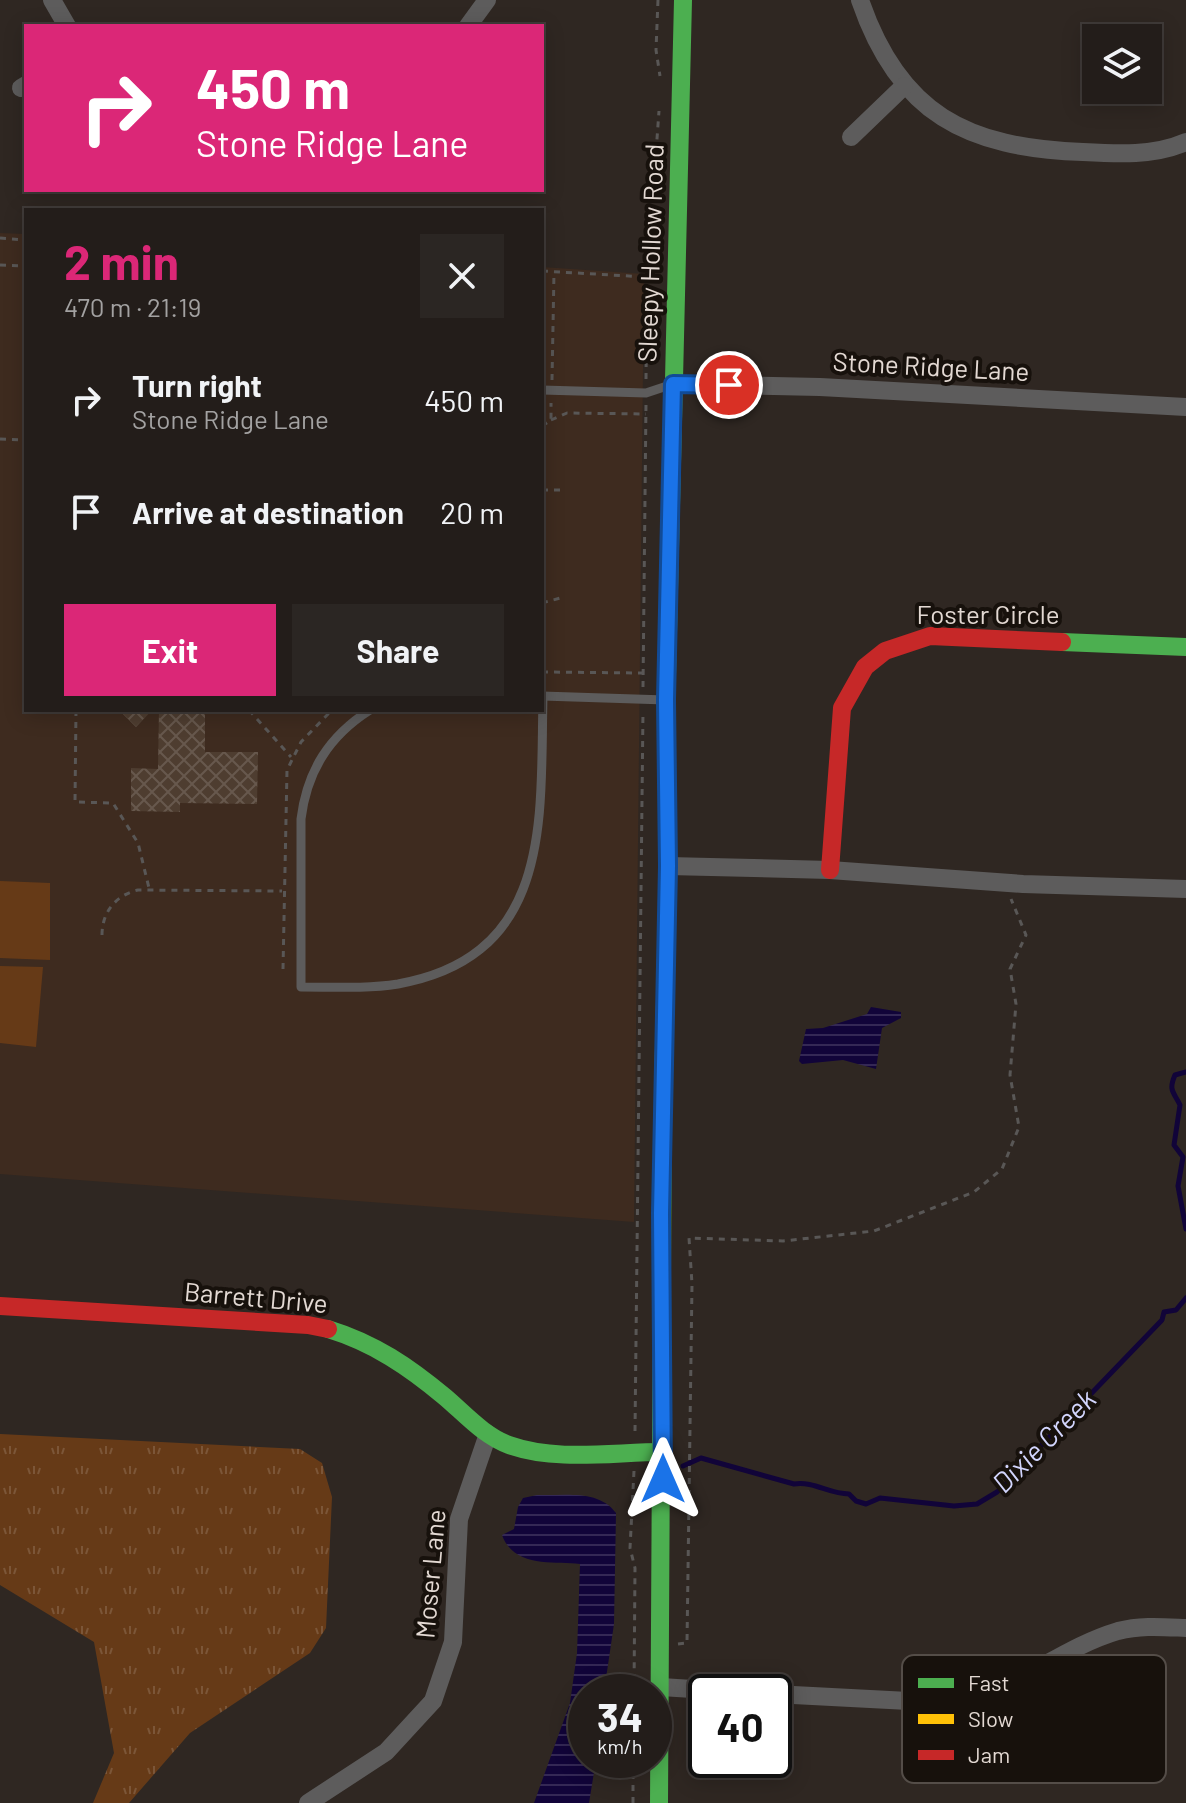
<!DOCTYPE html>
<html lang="en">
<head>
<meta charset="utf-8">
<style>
  body { margin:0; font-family:Barlow,sans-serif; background:#2b2623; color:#f1f3f6; height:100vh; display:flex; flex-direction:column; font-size:30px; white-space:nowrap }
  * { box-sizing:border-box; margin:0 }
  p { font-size:26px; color:#a3a2a2 }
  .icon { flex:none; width:44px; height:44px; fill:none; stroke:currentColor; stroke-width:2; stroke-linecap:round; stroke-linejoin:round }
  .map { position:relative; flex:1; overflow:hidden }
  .side { position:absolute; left:24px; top:208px; width:520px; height:504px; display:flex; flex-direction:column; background:#231d1a; border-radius:0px; box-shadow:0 4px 20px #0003,0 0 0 2px #403b39 }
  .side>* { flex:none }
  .guide { position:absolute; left:24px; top:24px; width:520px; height:168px; border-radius:0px; box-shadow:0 4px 20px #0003,0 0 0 2px #403b39; background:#db2777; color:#fff; overflow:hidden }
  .controls { position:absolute; left:1082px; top:24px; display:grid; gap:16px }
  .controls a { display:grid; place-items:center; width:80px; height:80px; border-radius:0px; background:#231d1a; box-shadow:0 4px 20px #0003,0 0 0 2px #403b39; font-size:40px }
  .speed { position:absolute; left:568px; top:1674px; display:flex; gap:16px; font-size:40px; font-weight:700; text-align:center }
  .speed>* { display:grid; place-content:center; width:104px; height:104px; border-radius:50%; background:#231d1a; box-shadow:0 4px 20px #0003,0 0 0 2px #403b39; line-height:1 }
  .speed small { font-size:20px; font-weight:400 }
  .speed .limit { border:4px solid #111; border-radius:12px; background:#fff; color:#111 }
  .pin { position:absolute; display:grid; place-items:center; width:68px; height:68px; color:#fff; margin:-34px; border:4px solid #fff; border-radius:50%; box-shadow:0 2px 8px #0007 }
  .me { position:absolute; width:88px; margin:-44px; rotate:0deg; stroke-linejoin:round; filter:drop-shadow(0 0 6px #0008) }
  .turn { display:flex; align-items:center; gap:28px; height:168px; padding:0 40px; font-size:36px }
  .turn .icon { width:104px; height:104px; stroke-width:2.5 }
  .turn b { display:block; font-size:56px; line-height:68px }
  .round { display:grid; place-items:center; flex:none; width:84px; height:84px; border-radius:0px; background:#2b2623 }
  .headline { display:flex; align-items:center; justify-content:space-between; height:136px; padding:0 40px }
  h1 { font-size:48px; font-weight:700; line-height:60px; color:#db2777 }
  .cta { display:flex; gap:16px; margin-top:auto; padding:16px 40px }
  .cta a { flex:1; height:92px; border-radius:0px; background:#db2777; color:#fff; font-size:32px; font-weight:700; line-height:92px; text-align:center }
  .cta a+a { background:#2b2623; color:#f1f3f6 }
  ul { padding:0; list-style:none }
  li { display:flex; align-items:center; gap:24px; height:112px; padding:0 40px }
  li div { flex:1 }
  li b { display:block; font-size:30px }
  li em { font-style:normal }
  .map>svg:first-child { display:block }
  .built { fill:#3e2b1f }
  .grass { fill:url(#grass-tufts) }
  .pitch { fill:#663a17 }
  .water { fill:url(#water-rules) }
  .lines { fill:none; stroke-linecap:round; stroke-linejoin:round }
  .stream { stroke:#110439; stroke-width:5 }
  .building { fill:url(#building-cross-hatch) }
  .path { stroke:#595756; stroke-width:3; stroke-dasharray:6 6; stroke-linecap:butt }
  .lane { stroke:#5d5c5c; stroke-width:9 }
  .street { stroke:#5d5c5c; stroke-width:18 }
  .fast { stroke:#4caf50; stroke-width:18 }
  .slow { stroke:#ffc107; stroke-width:18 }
  .jam { stroke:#c62828; stroke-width:18 }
  .route-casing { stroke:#114b97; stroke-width:20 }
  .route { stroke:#1a73e8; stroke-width:14 }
  .labels { text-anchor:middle; stroke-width:8; stroke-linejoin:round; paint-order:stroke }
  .street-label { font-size:26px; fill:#e3d9d3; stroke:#17110c }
  .water-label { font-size:28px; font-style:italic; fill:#d2d5fd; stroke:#17110c }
  .key { fill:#17110c; stroke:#544d48; stroke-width:2 }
  .key-label { font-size:22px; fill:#e3d9d3 }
</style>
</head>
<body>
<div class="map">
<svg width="1186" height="1803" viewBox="0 0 1186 1803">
  <defs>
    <pattern id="grass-tufts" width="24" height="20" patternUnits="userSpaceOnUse" patternTransform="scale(2)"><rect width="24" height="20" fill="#663a17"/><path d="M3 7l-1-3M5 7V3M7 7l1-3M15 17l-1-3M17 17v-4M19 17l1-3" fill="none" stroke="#7c5638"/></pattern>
    <pattern id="water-rules" width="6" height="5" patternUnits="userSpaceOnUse" patternTransform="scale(2)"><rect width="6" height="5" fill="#110439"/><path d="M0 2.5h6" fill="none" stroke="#342855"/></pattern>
    <pattern id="building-cross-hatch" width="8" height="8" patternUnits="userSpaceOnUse" patternTransform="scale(2)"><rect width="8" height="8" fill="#4e3d30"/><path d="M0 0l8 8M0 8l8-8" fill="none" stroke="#67584d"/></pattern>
  </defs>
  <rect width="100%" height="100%" fill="#2f2722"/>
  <path class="built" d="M0,233l26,1v476h516v-443l102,7 -10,948 -634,-48z"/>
  <path class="grass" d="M0,1434l300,15 22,14 10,34 -6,131 -16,25 -120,80 -61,70h-36l21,-50 -20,-111 -94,-57z"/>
  <g class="pitch">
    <path d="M0,881l50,2v77l-50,-2z"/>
    <path d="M0,966l43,1 -7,80 -36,-4z"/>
  </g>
  <g class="water">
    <path d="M871,1007l30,5v6l-19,10 -6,41 -33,-9 -41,4 -3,-3 7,-32 17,-1 44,-14z"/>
    <path d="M537,1495c28,1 61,-6 79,18l-2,111 -10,68h-18v68h10l-7,43h-55l36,-100 7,-50 3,-89c-27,-3 -66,4 -78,-29l12,-6 4,-22 5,-9z"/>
  </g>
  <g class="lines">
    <g class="stream">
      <path d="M1186,1072l-11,3c-7,16 -1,17 5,30l-6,40 9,12 -5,29 8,43"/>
      <path d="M683,1466l18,-8 93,26c20,-3 35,10 55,10l7,7 10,3 14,-6 74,8 23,-2 20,-12 11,-10 9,-18 16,-10 129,-134 2,-8 12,-2 10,-12"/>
    </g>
  </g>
  <g class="building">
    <path d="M119,710h33l-16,17z"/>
    <path d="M159,710h46v42h53l-1,52 -77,-1v9l-49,-1v-43l27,1z"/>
  </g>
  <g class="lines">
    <g class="path">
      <path d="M658,0l-2,50 4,26"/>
      <path d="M0,238l26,2"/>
      <path d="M0,265l26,1"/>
      <path d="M542,271l104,6"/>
      <path d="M646,379l1,-102 12,-166"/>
      <path d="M552,380l2,-108"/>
      <path d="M551,420l16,-7 79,1"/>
      <path d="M542,426l9,-6v-17"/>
      <path d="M0,439l26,1"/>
      <path d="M542,490h23"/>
      <path d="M542,603l22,-6"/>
      <path d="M542,672l100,1"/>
      <path d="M643,687l3,-284"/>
      <path d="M76,710l-1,92 38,1 25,40 11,45"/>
      <path d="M249,710l42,47"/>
      <path d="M102,935c0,-23 14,-40 36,-45l144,1"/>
      <path d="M283,969l4,-199 14,-28 31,-32"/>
      <path d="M635,1431l8,-720"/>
      <path d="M634,1471l-4,77 5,20 -1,124"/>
      <path d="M678,1644l9,-1 5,-359 -3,-46 94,3 91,-10 100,-39 28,-23 17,-42 -9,-52 6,-71 -6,-35 16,-34 -15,-36"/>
      <path d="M633,1803v-43"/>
    </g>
    <g class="lane">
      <path d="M542,390l104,3 27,-9"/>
      <path d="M542,696l124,4"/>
      <path d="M370,710c-41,26 -63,61 -69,109v168c32,0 65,2 97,-3 156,-28 142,-166 145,-288"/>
    </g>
    <g class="street">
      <path d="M52,0l15,26"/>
      <path d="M860,0c39,114 107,148 223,152 35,2 71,4 103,-10"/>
      <path d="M468,26l19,-26"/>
      <path d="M21,88l5,-3"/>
      <path d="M851,137l53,-51"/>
      <path d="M673,384l147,3 366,20"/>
      <path d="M668,866l162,4 193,14 163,5"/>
      <path d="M661,1687l79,5"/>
      <path d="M774,1694l173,9c69,-10 108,-53 171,-72 23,-6 45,-4 68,-3"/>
      <path d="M308,1803l78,-51 47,-51 20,-59 6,-123 29,-85"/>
    </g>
    <g class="fast">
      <path d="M1062,642l124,5"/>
      <path d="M666,717l17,-717"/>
      <path d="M328,1329c46,14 81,38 117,68 20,17 39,39 64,48 48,17 104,7 154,7"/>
      <path d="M659,1803l4,-709"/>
    </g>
    <path class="slow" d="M663,1094l5,-228 -2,-149"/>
    <g class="jam">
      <path d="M830,870l12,-162 23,-41 20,-16 45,-15 132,6"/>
      <path d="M0,1306l308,19 20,4"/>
    </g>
  </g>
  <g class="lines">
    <g class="route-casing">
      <path id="route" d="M663,1479l-2,-266 7,-347 -2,-166 7,-316 56,1"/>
    </g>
    <use href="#route" class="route"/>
  </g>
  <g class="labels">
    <g class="street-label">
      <text transform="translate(651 253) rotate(-88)" y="9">Sleepy Hollow Road</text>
      <text transform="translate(931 367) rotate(3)" y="9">Stone Ridge Lane</text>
      <text x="988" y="624">Foster Circle</text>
      <text transform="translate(256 1298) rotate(5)" y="9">Barrett Drive</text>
      <text transform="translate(431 1574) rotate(-85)" y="9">Moser Lane</text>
    </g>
    <g class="water-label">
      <text transform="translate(1044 1441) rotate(-45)" y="10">Dixie Creek</text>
    </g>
  </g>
  <rect x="902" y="1655" width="264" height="128" rx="12" class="key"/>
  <rect x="918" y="1678" width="36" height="10" fill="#4caf50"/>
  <rect x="918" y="1714" width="36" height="10" fill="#ffc107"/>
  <rect x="918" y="1750" width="36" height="10" fill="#c62828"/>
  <g class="key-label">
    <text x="968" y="1691">Fast</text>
    <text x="968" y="1727">Slow</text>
    <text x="968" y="1763">Jam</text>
  </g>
</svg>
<div class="controls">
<a><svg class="icon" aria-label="layers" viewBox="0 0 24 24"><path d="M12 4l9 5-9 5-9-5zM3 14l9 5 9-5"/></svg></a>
</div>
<div class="speed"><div>34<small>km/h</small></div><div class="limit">40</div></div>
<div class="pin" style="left:729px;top:385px;background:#d93025"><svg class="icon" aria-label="arrive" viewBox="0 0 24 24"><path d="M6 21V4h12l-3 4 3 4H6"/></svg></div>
<svg class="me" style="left:663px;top:1479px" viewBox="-20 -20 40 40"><path d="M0-17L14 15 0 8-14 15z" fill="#1a73e8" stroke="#fff" stroke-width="4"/></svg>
<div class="guide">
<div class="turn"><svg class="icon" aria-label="right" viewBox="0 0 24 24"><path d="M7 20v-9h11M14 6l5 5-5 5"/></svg><div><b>450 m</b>Stone Ridge Lane</div></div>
</div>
<section class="side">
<div class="headline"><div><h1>2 min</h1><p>470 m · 21:19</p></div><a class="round"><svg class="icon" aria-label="close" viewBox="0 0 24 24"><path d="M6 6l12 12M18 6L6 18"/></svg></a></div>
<ul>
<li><svg class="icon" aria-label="right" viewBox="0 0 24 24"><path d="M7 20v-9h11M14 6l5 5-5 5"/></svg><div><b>Turn right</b><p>Stone Ridge Lane</p></div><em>450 m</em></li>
<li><svg class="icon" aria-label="arrive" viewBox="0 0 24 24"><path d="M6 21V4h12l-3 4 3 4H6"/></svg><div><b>Arrive at destination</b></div><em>20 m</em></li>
</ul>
<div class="cta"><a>Exit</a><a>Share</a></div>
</section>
</div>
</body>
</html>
